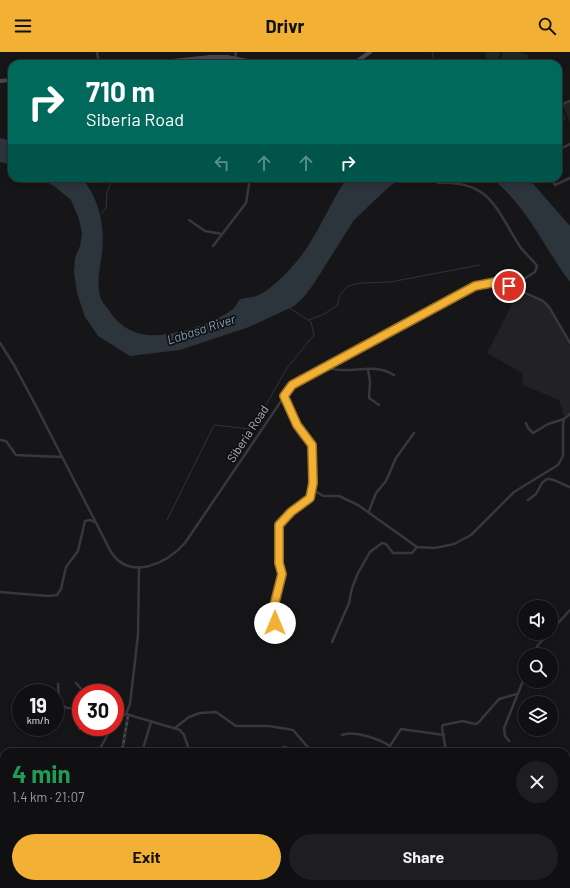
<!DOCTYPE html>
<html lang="en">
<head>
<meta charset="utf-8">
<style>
  body { margin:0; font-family:Barlow,sans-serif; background:#1e1e20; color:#f1f3f6; height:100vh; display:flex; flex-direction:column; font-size:15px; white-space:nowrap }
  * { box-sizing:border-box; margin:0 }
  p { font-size:13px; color:#9c9d9f }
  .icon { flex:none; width:22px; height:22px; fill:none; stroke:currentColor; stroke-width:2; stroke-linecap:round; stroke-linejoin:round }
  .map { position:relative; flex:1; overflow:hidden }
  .side { position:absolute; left:0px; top:696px; width:570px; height:140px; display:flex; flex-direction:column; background:#101012; border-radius:12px 12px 0 0; box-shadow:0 2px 6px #0003,0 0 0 1px #303032 }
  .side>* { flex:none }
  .top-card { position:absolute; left:8px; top:8px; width:554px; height:122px; border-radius:12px; box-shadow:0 2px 6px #0003,0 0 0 1px #303032; background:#00695c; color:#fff; overflow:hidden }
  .tools { position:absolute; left:518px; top:548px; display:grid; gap:8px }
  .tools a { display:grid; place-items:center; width:40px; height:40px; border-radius:50%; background:#101012; box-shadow:0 2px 6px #0003,0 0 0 1px #303032; font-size:20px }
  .speed { position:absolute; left:12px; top:632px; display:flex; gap:8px; font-size:20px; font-weight:700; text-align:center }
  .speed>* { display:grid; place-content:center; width:52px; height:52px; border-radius:50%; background:#101012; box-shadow:0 2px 6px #0003,0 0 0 1px #303032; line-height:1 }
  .speed small { font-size:10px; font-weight:400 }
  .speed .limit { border:6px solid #d22; background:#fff; color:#111 }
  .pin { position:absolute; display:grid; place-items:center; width:34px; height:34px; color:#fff; margin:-17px; border:2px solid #fff; border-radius:50%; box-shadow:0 1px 4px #0007 }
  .me { position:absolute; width:44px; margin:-22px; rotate:0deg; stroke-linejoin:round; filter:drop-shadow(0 0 3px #0008) }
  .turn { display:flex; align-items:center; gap:14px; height:84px; padding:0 12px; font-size:18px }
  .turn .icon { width:52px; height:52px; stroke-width:2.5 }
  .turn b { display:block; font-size:28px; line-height:34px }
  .lanes { display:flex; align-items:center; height:38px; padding:0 12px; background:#0003; justify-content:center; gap:20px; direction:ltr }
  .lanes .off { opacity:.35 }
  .round { display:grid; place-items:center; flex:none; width:42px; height:42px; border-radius:21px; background:#1e1e20 }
  .summary { display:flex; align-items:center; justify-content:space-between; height:68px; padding:0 12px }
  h1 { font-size:24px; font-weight:700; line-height:30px; color:#1e9e55 }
  .action { display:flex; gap:8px; margin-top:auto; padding:8px 12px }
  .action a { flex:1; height:46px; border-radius:24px; background:#f2b134; color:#111; font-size:16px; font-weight:700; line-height:46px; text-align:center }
  .action a+a { background:#1e1e20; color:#f1f3f6 }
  header { display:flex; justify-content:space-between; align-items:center; height:52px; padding:0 12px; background:#f2b134; color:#111; font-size:18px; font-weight:700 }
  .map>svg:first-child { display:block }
  .built { fill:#222225 }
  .green { fill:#1e261f }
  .water { fill:#2c353c }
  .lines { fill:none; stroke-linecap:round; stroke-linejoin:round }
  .stream { stroke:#2c353c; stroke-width:1 }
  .street { stroke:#37383d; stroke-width:2.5 }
  .secondary { stroke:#45474d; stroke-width:4 }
  .rail-casing { stroke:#4a4c52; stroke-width:2.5 }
  .rail { stroke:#111113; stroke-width:1; stroke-dasharray:3; stroke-linecap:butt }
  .route-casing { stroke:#9d7322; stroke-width:10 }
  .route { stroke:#f2b134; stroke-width:7 }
  .labels { text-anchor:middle; stroke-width:3.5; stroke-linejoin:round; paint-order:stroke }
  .street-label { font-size:12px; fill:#a8adb8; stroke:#111113 }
  .water-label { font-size:13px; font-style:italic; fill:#7f9bb3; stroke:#111113 }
</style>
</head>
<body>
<header><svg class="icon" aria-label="menu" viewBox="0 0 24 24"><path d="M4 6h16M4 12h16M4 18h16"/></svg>Drivr<svg class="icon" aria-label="search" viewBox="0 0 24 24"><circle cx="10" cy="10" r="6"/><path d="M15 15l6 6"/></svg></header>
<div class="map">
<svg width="570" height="836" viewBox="0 0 570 836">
  <rect width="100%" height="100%" fill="#161618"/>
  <g class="built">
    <path d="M570,49v21l-8,-17z"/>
    <path d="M518,241l22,8 8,6 22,39v67l-6,3 -5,-16 -36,-15 -1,-12 -35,-20z"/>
  </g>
  <g class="green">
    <path d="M486,0h14l-2,9 -13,-3z"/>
    <path d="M503,0h16l10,3 -2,9 -28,-1z"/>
    <path d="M558,54h2l6,13 -8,4z"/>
  </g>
  <g class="water">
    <path d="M0,86l12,3v24l-12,-3z"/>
    <path d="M39,126h43c19,24 24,52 19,82 -2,12 -4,24 -1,36 1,5 5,9 8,13 21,34 55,29 88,18 7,-3 14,-4 20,-8 6,-3 14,-7 18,-11 3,-3 3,-7 7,-9 5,-2 11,-1 15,-3 13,-4 33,-25 41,-35 21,-25 32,-57 50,-83h55l-12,8 -36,34 -41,65 -10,13 -9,8 -45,21 -69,23 -50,6 -32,-20 -13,-19 -8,-24 -3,-21 1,-14 5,-12 2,-12 -3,-15 -8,-19 -17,-14z"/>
    <path d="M491,126h37l42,48v56c-26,-34 -43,-77 -79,-104z"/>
    <path d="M570,801v23l-4,3v-24z"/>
    <path d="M531,832h30l-4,4h-29z"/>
  </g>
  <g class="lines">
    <g class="stream">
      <path d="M432,0l3,11"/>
      <path d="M434,12l2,-2h48l5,2"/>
      <path d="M558,34l2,3v15l-2,-1"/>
      <path d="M101,161l5,-4 1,-17 6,-14"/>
      <path d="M309,268l15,-6 13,-8 3,-11 8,-9 13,-3 29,-1 90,-17"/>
      <path d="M167,468l47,-95 36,4 4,-3 33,-58 27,-33 -3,-13 -23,-15"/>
    </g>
    <g class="street">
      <path d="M97,0l2,12"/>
      <path d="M235,7l1,-7"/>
      <path d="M558,54l12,-5"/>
      <path d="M558,98l12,-6"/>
      <path d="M551,126l4,7 15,-7"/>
      <path d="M438,131c52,-3 58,26 81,62 5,8 13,14 18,21l-2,6 -11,7 -8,10"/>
      <path d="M189,168l16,11 17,3"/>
      <path d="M213,194l33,-43 4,-25"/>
      <path d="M0,291l14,22 22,41 75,146c19,29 55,12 74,-9l107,-158 183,-99 21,-3 29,10 18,8 6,6 21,36"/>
      <path d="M325,315c22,9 48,-6 69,8"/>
      <path d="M368,317l2,13 -1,16 10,7"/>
      <path d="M526,371l2,5 5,5 15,-9 16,-5"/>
      <path d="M0,388l6,1 10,14 46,2"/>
      <path d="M312,437l11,7h16l19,9 59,42 18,1 19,-4 17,-9 43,-43 44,-27 5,-9v-32l1,-5 6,-5"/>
      <path d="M528,448l8,-6 6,-11 5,-4c8,-1 15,6 23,8"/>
      <path d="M369,459l7,-18 10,-12 10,-23 18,-25"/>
      <path d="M0,540l48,4 9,-1 4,-6 5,-22 12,-16 7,-30 5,-1 5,2"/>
      <path d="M551,579l19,-21"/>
      <path d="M277,586l-3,-32 8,-32 -3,-11v-38l12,-13 17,-11 4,-9 1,-9 -1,-38 -15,-20 -13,-29"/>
      <path d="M332,590l17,-39 3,-15 6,-15 12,-21 12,-9 4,1 7,9h19l5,-6"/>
      <path d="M533,603l5,-10 11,-12"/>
      <path d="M76,631l9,10"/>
      <path d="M58,632l1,19 8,5 14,1"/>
      <path d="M115,661l8,3"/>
      <path d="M126,662l54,16 4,5 6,17"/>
      <path d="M115,670l11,-8 4,-10 8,-69 1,-66"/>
      <path d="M175,676l14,-11 11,-4 16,-1 20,14h33l24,4 19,22"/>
      <path d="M79,677l3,-2"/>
      <path d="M342,683c12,-5 37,4 48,11"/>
      <path d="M509,689l-4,-5 -1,-8 21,-52"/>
      <path d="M98,700l14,-25"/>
      <path d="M142,700l9,-30"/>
      <path d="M274,700l10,-5 16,5"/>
      <path d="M300,700l8,-3"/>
      <path d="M386,700l15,-23 43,6"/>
      <path d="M446,700l-4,-25 1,-2 20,-4 12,3 3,-1 21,-24 18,-5"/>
      <path d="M566,719h4"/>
      <path d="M0,725l4,-1"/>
      <path d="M566,789l4,-9"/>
      <path d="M328,832l3,4"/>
      <path d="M22,836l2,-4"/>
      <path d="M345,836l4,-4"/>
      <path d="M423,836l2,-4"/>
    </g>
    <g class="secondary">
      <path d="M144,12l66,-7h17l36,7"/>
      <path d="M353,12l17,-12"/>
      <path d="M0,29l12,-1"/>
    </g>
    <g class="rail-casing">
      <g id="rail">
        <path d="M122,700l6,-37"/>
        <path d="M566,791l4,-7"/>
        <path d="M104,832l1,4"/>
        <path d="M415,836l3,-4"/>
      </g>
    </g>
    <use href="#rail" class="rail"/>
  </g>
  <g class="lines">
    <g class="route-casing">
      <path id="route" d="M275,571l-1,-17 8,-32 -3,-11v-38l12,-13 19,-14 3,-15 -1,-38 -15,-20 -13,-29 8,-11 183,-99 21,-4 13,4"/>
    </g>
    <use href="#route" class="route"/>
  </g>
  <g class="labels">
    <g class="street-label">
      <text transform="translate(248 382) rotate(-57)" y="4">Siberia Road</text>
    </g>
    <g class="water-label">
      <text transform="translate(201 277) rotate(-18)" y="5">Labasa River</text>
    </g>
  </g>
</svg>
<div class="tools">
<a><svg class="icon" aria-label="sound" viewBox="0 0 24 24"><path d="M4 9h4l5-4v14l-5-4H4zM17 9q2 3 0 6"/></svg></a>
<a><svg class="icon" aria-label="search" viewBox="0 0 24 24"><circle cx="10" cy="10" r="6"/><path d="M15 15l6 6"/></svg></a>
<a><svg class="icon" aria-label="layers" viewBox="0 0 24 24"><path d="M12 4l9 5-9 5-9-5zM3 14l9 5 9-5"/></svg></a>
</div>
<div class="speed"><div>19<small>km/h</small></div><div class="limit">30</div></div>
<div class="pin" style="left:509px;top:234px;background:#d93025"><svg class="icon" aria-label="arrive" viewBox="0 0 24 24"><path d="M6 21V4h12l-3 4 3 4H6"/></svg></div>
<svg class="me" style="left:275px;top:571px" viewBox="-20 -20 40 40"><circle r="19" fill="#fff"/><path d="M0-13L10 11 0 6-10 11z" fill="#f2b134"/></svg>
<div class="top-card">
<div class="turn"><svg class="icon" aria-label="right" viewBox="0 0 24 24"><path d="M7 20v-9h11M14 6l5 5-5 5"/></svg><div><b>710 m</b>Siberia Road</div></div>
<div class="lanes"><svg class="icon off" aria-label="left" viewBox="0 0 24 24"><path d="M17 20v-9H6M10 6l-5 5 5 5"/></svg><svg class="icon off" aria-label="ahead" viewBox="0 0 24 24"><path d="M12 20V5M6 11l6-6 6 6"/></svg><svg class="icon off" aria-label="ahead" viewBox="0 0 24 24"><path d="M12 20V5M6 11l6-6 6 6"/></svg><svg class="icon" aria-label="right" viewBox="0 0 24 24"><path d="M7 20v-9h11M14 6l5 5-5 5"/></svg></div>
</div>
<section class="side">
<div class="summary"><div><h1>4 min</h1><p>1.4 km · 21:07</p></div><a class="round"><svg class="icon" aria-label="close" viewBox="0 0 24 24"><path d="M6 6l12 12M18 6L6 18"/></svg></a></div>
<div class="action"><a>Exit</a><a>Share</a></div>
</section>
</div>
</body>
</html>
